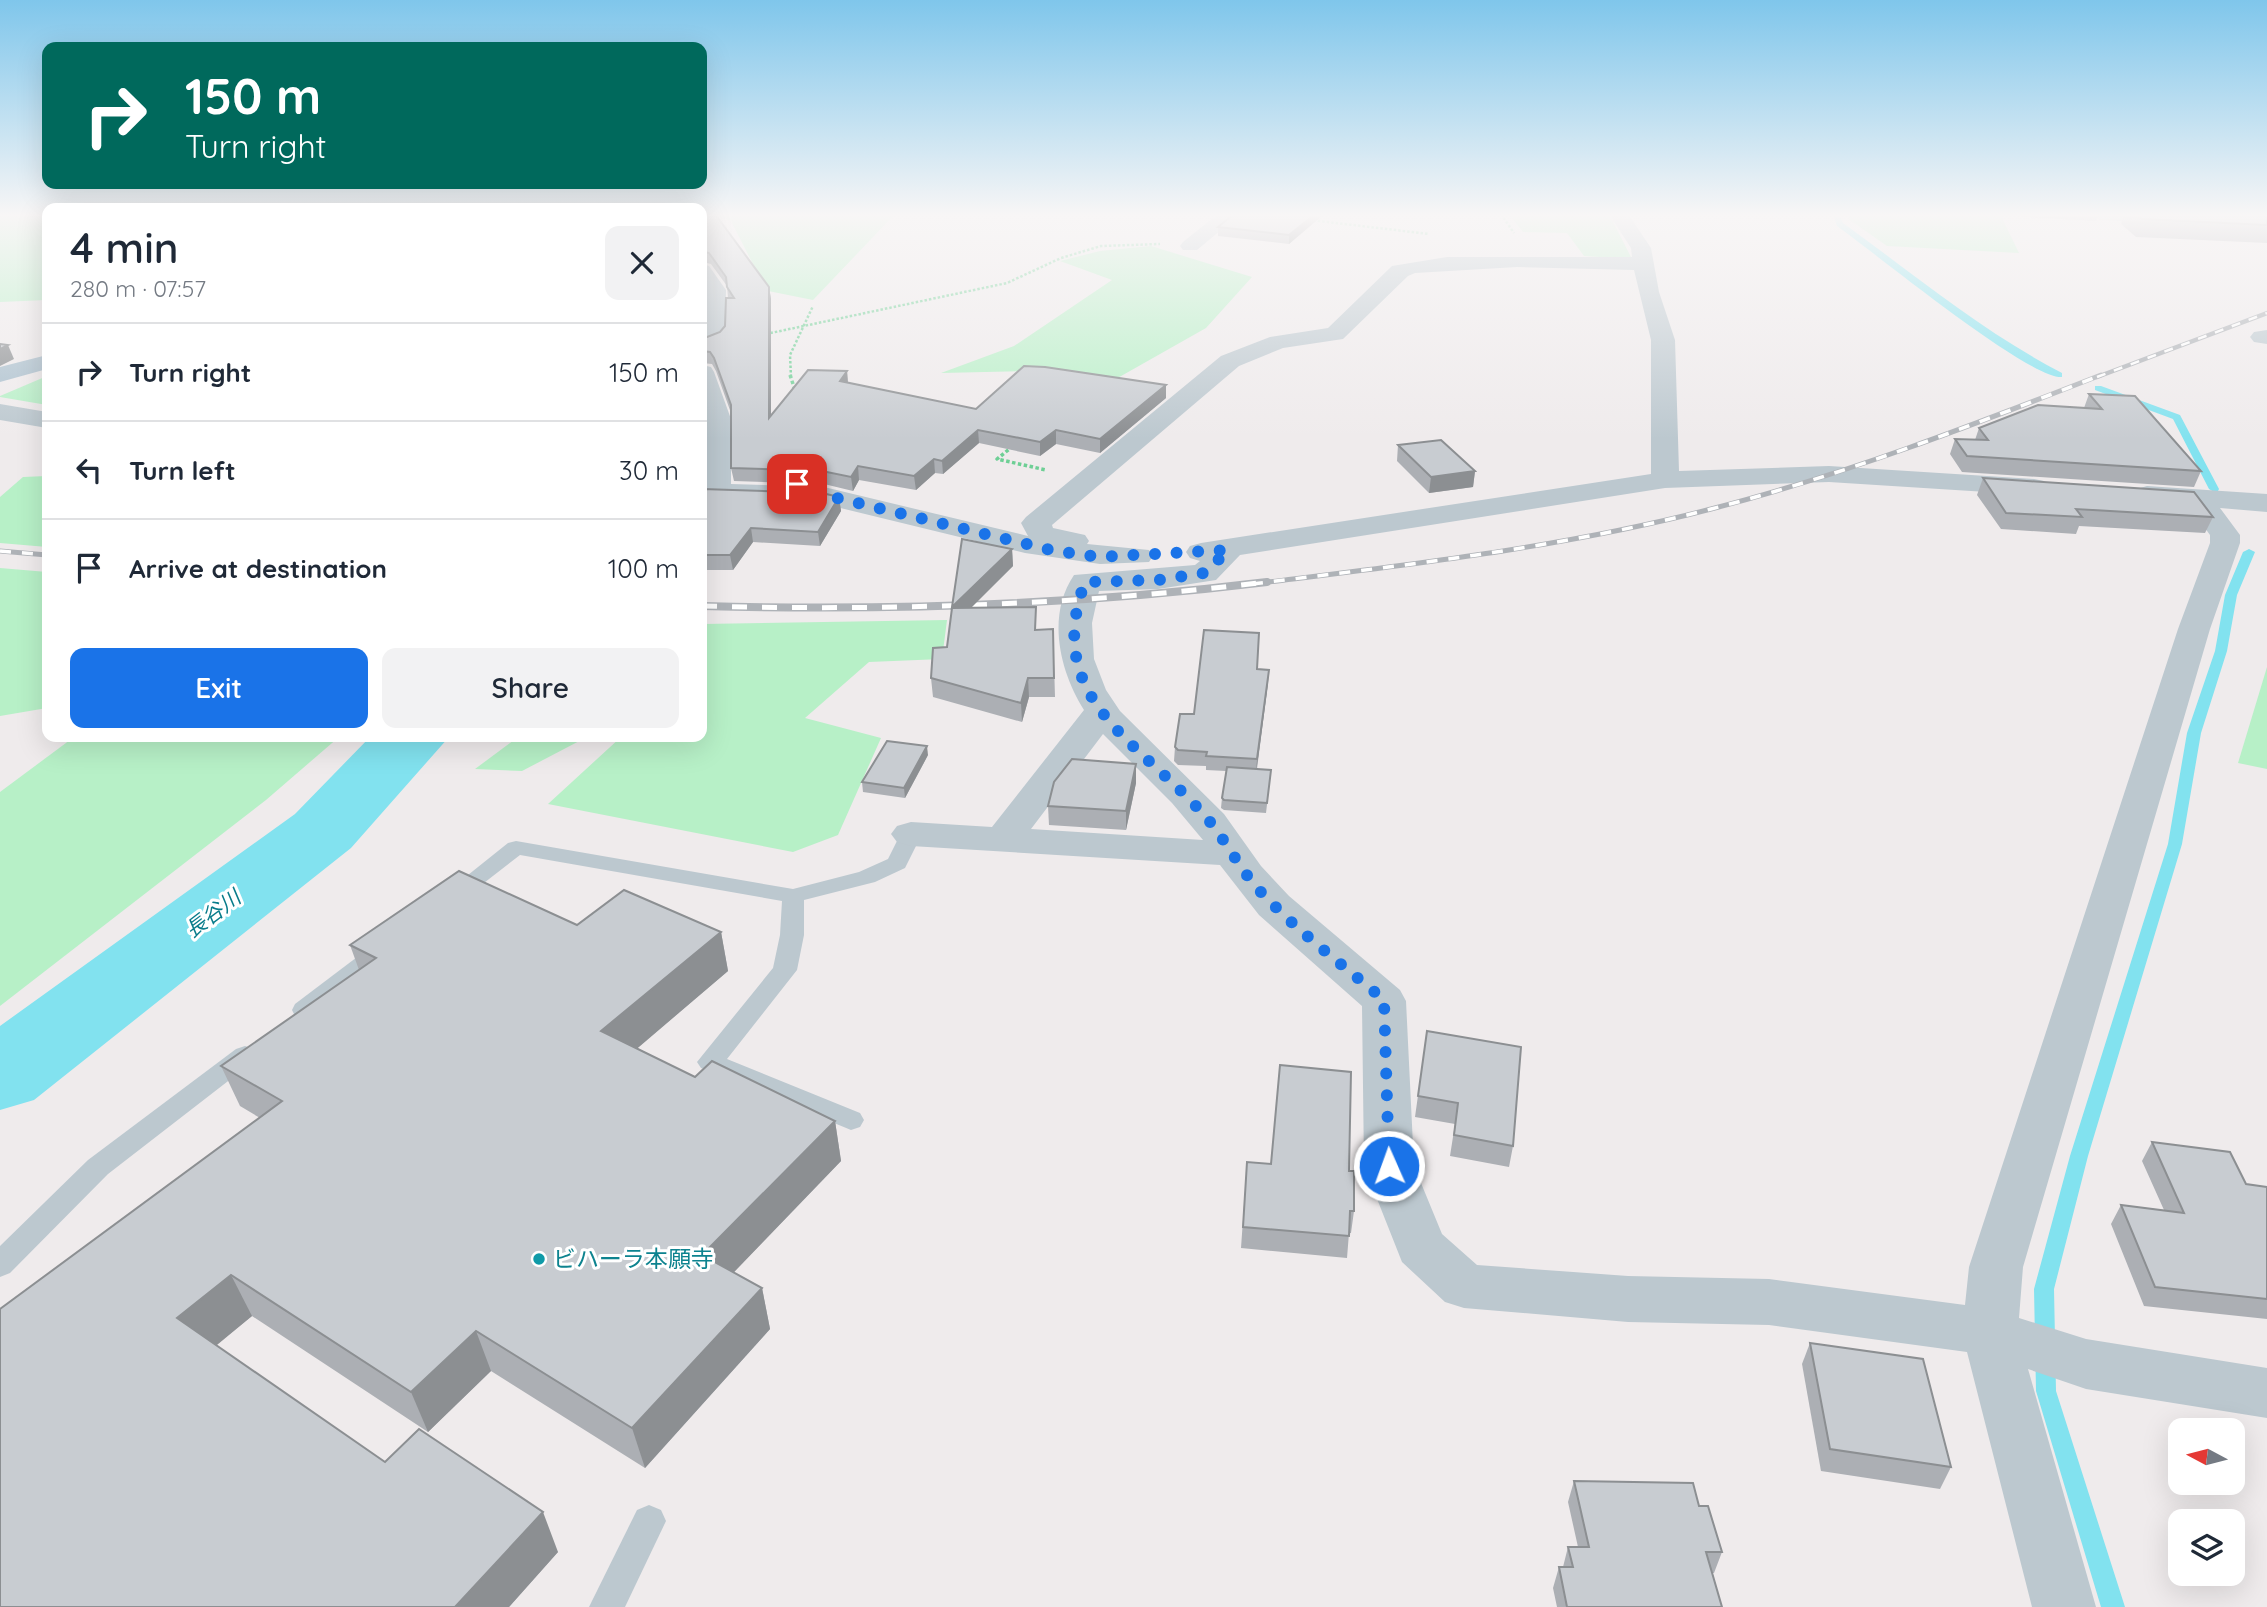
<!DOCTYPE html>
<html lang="en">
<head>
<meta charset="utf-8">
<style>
  body { margin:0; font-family:Quicksand,"Noto Sans JP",sans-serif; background:#f2f2f3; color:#1f2937; height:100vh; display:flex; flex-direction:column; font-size:26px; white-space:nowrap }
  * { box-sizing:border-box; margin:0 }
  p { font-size:23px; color:#747a83 }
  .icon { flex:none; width:38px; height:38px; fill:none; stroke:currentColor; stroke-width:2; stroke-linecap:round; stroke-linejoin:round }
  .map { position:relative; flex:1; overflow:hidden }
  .details { position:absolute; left:42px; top:203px; width:665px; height:539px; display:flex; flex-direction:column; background:#fff; border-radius:14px; box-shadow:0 7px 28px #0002 }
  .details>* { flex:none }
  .hud { position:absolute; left:42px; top:42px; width:665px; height:147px; border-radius:14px; box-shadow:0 7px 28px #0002; background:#00695c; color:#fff; overflow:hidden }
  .needle { width:46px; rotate:277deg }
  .fabs { position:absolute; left:2168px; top:1418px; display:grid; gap:14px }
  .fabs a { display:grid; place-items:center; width:77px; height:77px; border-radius:14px; background:#fff; box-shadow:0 7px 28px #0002; font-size:35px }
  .pin { position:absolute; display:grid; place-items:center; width:60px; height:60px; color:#fff; margin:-30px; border-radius:14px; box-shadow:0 4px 10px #0006 }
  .me { position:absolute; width:77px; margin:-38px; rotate:358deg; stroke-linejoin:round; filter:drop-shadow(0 0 5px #0008) }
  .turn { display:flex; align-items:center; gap:24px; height:147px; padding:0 28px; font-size:32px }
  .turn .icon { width:91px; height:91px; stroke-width:2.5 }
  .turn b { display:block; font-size:49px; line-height:60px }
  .round { display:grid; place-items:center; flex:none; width:74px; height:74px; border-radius:14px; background:#f2f2f3 }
  .summary { display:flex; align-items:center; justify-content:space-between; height:119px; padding:0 28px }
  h1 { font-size:42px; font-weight:600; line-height:52px }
  .button { display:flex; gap:14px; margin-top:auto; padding:14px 28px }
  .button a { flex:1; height:80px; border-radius:14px; background:#1a73e8; color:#fff; font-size:28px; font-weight:600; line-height:80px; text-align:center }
  .button a+a { background:#f2f2f3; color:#1f2937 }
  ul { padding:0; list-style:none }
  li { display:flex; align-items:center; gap:21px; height:98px; padding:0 28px; border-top:2px solid #e0e1e3 }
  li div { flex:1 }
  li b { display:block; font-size:26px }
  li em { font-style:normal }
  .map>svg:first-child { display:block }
  .green { fill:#b7f0c7 }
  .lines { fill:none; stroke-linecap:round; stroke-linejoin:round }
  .stream { fill:#82e2ef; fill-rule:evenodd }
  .river { fill:#82e2ef; fill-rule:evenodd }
  .path-far1 { stroke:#6ecf95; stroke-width:2.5; stroke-dasharray:2.5 2; stroke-linecap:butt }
  .path { stroke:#6ecf95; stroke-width:3.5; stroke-dasharray:3.5 2.5; stroke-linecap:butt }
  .lane { fill:#bcc8cf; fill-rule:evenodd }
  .street { fill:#bcc8cf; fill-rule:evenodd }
  .primary { fill:#aabfcd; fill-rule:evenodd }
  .rail-far2-casing { stroke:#aeb2b7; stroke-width:4.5 }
  .rail-far1-casing { stroke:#aeb2b7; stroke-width:5 }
  .rail-casing { stroke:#aeb2b7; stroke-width:8 }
  .rail-far2 { stroke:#fff; stroke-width:2.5; stroke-dasharray:9; stroke-linecap:butt }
  .rail-far1 { stroke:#fff; stroke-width:3.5; stroke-dasharray:11; stroke-linecap:butt }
  .rail { stroke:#fff; stroke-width:5; stroke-dasharray:15; stroke-linecap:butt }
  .wall { fill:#acafb4 }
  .shaded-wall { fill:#8c8f92 }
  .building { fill:#c8ccd1; stroke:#8c8f92; stroke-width:2 }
  .route { stroke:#1a73e8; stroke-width:12; stroke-dasharray:0 21.6 }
  .culture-dot { fill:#0f9aa8; stroke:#fff; stroke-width:2.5 }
  .labels { text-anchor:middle; stroke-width:6; stroke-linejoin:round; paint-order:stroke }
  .water-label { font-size:21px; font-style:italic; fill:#097c8b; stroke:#fff }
  .near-culture-label { font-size:23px; fill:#0d838f; stroke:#fff; text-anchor:start }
</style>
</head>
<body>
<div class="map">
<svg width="2267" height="1607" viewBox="0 0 2267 1607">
  <rect width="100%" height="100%" fill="#efebec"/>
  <g class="green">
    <path d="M0,214h47v86l-47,2z"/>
    <path d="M714,214h181l-82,86 -65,-13 8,-17 -25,-49z"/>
    <path d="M1509,214h100l23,45 -48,-3 -17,-23 -44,-1z"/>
    <path d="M1847,214h153l19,39 -132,-7 -37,-26z"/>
    <path d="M1151,246l101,31 -46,51 -99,56 -73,-13 -93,2 73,-27 98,-66 -52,-19 40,-10z"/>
    <path d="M47,376v29l-47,-8v-1z"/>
    <path d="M47,476v71l-47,-4v-46l23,-20z"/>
    <path d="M0,568l47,4v136l-47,8z"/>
    <path d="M947,620l-5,39 -73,3 -64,56 76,20 -43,97 -45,17 -245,-48 73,-67h81v-113z"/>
    <path d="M2267,667v102l-29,-6z"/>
    <path d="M74,737h265l-73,63 -266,206v-214z"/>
    <path d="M518,737h69l-65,34 -47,-2z"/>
  </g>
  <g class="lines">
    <g class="stream">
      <path d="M1833,214h6l4,9c72,52 140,109 219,150v4c-34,2 -188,-125 -225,-151z"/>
      <path d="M2095,386h6l79,29 39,74 -1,2 -4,1 -5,-3 -36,-70 -78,-29z"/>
      <path d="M2249,549l6,3 -18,43 -10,56 -26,82 -19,111 -94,312 -34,133 2,102 69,216h-24l-65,-216 -2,-102 36,-133 98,-312 19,-111 28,-82 10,-56 18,-43z"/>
    </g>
    <path class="river" d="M370,737h79l-98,111 -317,252 -34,10v-84l295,-212z"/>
    <g class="path-far1">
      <path d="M1314,214l-3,6 118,14"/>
      <path d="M1501,214l13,19"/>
      <path d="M766,334l241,-51 54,-25 40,-12 59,-2"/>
      <path d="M791,377l-1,-22 23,-49"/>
    </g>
    <g class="path">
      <path d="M790,375l5,15"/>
      <path d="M1013,446l-16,13 49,11"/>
    </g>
    <g class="lane">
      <path d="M911,828l11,6 -17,34 -30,14 -71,18v35l-7,35 -70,89 133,54 4,7 -4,7 -9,3 -150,-62 -4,-6 76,-94 7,-33 2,-34 -262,-46 -58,45h-16l-3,-5 65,-52 8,-2 277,48 66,-17 29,-13 15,-30z"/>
      <path d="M381,943l8,2 4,6 -4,6 -76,59 -9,3 -9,-3 -3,-6 3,-6 78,-59z"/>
      <path d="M245,1046l9,3 4,6 -4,6 -146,113 -98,99 -10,4v-31l88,-86 148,-111z"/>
      <path d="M649,1505l12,5 5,11 -41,86h-36l48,-97z"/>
    </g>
    <g class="street">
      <path d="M1218,214h22l-43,36h-14l-3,-4 3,-4z"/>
      <path d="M1609,214h19l23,34 8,44 16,48 4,131 150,-5 205,13 10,2 4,6 -4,6 -10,2 -205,-13 -164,6 -425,67 -24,25 -58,9 -59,2 -7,32 2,36 12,31 14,21 104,103 37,52 28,30 111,94 6,11 8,165 28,68 35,31 151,11 141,3 196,26 4,-38 209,-638 32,-86v-8l-21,-29 -52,-5 -4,-6 4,-6 10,-3 120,8v18l-47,-4 20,27v8l-30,86 -187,638 -4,51 67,21 181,29v50l-181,-29 -58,-20 68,238h-64l-65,-255 -198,-27 -141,-3 -164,-14 -19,-6 -43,-40 -38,-96 -2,-160 -103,-91 -39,-50 -309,-19 -14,-4 -6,-8 6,-8 14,-4 81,5 92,-117c-24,-38 -38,-94 -10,-135l121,-10 5,-4 -10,-3 -4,-6 4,-6 11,-3 450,-69v-134l-17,-70 -117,-3 -102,6 -7,3 -65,63 -60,9 -44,18 -187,159 1,3 32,7 4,6 -2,3 62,6 4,6 -4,6 -49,2 -75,-11 -201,-49 -122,-3 3,-82 -3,-10v-44l9,2 3,5 17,47v65l93,3 204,49 -7,-13 5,-6 195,-161 49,-19 58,-9 64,-62 55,-9h185l-1,-9zM1103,734l69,69 31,37 -172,-11z"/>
      <path d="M2090,214l177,3v12l-167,-9z"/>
      <path d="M702,264l7,2 17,24 -1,47 -4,5 -19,8z"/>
      <path d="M2267,330v14l-13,-2 -4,-5 4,-5z"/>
      <path d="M0,404l47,8v16l-47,-8z"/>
    </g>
    <path class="primary" d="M47,355v14l-47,13v-15z"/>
    <g class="rail-far2-casing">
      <path id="rail-far2" d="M2097,377l170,-64"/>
    </g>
    <g class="rail-far1-casing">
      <g id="rail-far1">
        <path d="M0,551l47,4"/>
        <path d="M1252,584c153,-19 309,-36 459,-75 133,-34 262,-84 390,-134"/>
      </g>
    </g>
    <g class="rail-casing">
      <path id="rail" d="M702,606c189,5 377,-1 565,-24"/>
    </g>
    <use href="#rail-far2" class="rail-far2"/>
    <use href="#rail-far1" class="rail-far1"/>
    <use href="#rail" class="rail"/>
  </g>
  <g class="wall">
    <path d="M702,214l67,73 2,12v116l76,-44 1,12 128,26 190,-11 -66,55 -44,-9 -16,12 -61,-13 -36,31 -8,-1 -19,17 -57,-10 -6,11 -29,-7 -90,-3 -3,-13v-55l-15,-42 -4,-7 -10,-1v-24l18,-7 5,-6 3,-28 -1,-12 -16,-22 -8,-2 -1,-3z"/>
    <path d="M1324,214l-35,30 -71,-8v-9z"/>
    <path d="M2020,214h78l-2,7 -73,-4z"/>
    <path d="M2125,214h142v29l-131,-6 -15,-13z"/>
    <path d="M2089,394l112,77 -7,16 -232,-15 -12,-18 5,-15 20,1 4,-12 105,-20z"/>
    <path d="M1398,445l77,26 -2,16 -44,6 -32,-32z"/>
    <path d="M1983,478l230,39 -8,16 -126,-7 -3,8 -75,-5 -24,-34z"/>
    <path d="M702,489l137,8 2,14 -21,35 -67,-4 -20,28h-31z"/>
    <path d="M962,539l50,10 1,17 -43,42 66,21h17l2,68h-26l-7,25 -89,-25 -2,-19 16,-31z"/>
    <path d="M1257,669l11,14 -11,86 14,1 -5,43 -42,-3 -3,-2 1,-10 4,-27 -20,-1v-4l-28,-1 -4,-4 1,-14 19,-33z"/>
    <path d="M928,755l-23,43 -42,-6 -1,-10z"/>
    <path d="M1136,764v19l-10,47 -77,-5 -1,-19z"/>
    <path d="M577,925l144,7 7,39 -91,77 58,29 140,44 6,40 -108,112 29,15 8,41 -125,139 -154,-97 -63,61 -176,-116 -36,29 169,117 173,90 -49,55h-509l260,-489 -20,-12 -19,-40 138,-96 -9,-25z"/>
    <path d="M1427,1031l86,115 -4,21 -59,-11 5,-32 -40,-7z"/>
    <path d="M2152,1142l94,42 21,3v132l-123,-13 -33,-82 10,-19 43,5 -22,-49z"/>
    <path d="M1247,1162l102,9 5,40 -3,22h-2l-2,25 -106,-10z"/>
    <path d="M1810,1343l141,124 -11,22 -119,-18 -19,-107z"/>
    <path d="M1574,1481l125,25 23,46 -8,21h-2l10,34h-165l-4,-19 6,-21h4l5,-20h10l-10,-45z"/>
  </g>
  <g class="shaded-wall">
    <path d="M1315,214h9l-35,30v-9z"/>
    <path d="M769,287l2,12v132l-2,-13z"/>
    <path d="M8,345l6,14 -14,7v-17z"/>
    <path d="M847,371l1,13 -8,-3z"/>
    <path d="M1166,385v13l-66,55v-14z"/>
    <path d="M978,430l1,13 -36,31 -1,-13z"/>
    <path d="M1056,430v14l-16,12v-14z"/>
    <path d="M934,459l1,14 -19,17 -2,-14z"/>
    <path d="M858,466l1,14 -6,11 -2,-14z"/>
    <path d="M1475,471l-2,16 -44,6 2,-16z"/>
    <path d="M839,497l2,14 -21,35 -2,-14z"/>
    <path d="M751,528l2,14 -20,28 -3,-15z"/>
    <path d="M1012,549l1,17 -59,59 -2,-18z"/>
    <path d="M1269,670l-1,13 -12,90 1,-14z"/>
    <path d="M1028,678l1,19 -7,25 -1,-19z"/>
    <path d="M927,746l1,9 -23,43 -1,-10z"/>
    <path d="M1136,764v19l-10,47v-19z"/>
    <path d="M721,932l7,39 -116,99 -11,-39z"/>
    <path d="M835,1121l6,40 -130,135 -9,-41z"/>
    <path d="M231,1275l21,41 -52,43 -23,-41z"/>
    <path d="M762,1288l8,41 -125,139 -13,-40z"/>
    <path d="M476,1331l15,40 -63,61 -17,-40z"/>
    <path d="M543,1512l15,40 -49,55h-54z"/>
  </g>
  <g class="building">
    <path d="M702,214h13l54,73v131l39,-48 39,1 -7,10 136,28 48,-43 21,1 121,18 -66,54 -44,-9 -16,12 -62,-12 -36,31 -8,-2 -20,17 -56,-10 -7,11 -29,-6 -91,-3v-63l-17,-47 -4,-6 -8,-1v-12l18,-7 5,-6 1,-28h8l-7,-11 -1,-10 -17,-24 -7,-2z"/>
    <path d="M1234,214h81l-26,21 -71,-8z"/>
    <path d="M2135,214h132v11l-125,-6z"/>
    <path d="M0,344l8,1 -8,4z"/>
    <path d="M2089,394l46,2 66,75 -234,-15 -12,-17 33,1 -9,-12 59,-23 64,4z"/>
    <path d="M1441,440l34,31 -44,6 -33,-32z"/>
    <path d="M1983,478l211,14 19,25 -137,-8 6,8 -76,-4z"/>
    <path d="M702,489l120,4 17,4 -21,35 -67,-4 -21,27h-28z"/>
    <path d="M962,539l50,10 -60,58z"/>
    <path d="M1036,607l-1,23 18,-1 1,49h-26l-7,25 -90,-25 2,-30 14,-1 5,-39z"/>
    <path d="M1204,630l55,3 -2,36 12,1 -12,89 -51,-3 1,-4 -29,-2 -3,-3 5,-33h14z"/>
    <path d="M887,741l40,5 -23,42 -42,-6z"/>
    <path d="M1072,759l64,5 -10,47 -78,-5 6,-24z"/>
    <path d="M1227,767l44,3 -4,33 -43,-3 -2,-2z"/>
    <path d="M459,871l118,54 47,-35 97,42 -120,99 94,46 17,-16 123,60 -133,134 60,33 -130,140 -156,-97 -65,61 -180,-117 -54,43 208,144 34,-33 124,83 -88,95h-455v-298l282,-208 -61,-35 155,-108 -26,-13z"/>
    <path d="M1427,1031l94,16 -8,99 -59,-11 4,-32 -40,-7z"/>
    <path d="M1280,1065l71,7 -2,99h5v40h-4l-1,25 -106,-9 4,-65 24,2z"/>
    <path d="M2152,1142l78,10 16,32 21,3v112l-112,-12 -34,-82 63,8z"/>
    <path d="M1810,1343l113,16 28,108 -121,-18z"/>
    <path d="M1574,1481l119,2 6,23h9l14,46h-16l16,55h-155l-8,-40h14l-5,-20h21z"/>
  </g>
  <linearGradient id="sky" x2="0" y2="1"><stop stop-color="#7fc6eb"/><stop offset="0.49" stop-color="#f8f6f6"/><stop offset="1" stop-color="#f8f6f6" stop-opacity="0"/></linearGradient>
  <rect width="2267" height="439" fill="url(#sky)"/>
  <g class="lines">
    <path class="route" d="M797,484l40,14 214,52 47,7 130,-7 -23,23 -47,7 -73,2c-45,121 62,163 125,240 18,22 31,49 50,69 37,40 83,74 124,109l5,166"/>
  </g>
  <circle class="culture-dot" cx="539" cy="1259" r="7"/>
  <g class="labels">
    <g class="water-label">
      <text transform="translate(213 914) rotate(-37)" y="7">長谷川</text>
    </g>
    <g class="near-culture-label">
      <text x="553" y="1267">ビハーラ本願寺</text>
    </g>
  </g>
</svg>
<div class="fabs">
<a><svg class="needle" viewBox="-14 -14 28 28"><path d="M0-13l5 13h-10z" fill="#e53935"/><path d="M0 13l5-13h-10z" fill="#747a83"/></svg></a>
<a><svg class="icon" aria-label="layers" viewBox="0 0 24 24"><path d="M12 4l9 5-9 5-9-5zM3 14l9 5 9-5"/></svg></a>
</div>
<div class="pin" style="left:797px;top:484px;background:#d93025"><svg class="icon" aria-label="arrive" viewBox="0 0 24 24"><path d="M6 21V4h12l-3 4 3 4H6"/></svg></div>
<svg class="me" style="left:1389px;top:1166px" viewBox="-20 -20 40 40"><circle r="17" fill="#1a73e8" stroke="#fff" stroke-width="3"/><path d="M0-11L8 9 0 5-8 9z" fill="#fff"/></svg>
<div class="hud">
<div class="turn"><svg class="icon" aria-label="right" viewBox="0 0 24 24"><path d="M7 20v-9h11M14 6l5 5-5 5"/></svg><div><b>150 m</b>Turn right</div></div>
</div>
<section class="details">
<div class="summary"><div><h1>4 min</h1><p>280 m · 07:57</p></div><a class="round"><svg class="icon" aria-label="close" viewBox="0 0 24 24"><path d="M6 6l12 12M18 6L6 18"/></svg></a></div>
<ul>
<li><svg class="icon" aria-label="right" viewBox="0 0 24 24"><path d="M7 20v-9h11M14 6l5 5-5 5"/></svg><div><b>Turn right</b></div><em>150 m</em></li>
<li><svg class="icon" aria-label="left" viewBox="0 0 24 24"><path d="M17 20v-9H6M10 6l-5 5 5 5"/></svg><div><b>Turn left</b></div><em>30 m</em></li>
<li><svg class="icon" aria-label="arrive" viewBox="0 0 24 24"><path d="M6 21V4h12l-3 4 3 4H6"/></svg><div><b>Arrive at destination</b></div><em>100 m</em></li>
</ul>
<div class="button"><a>Exit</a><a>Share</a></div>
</section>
</div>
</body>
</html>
